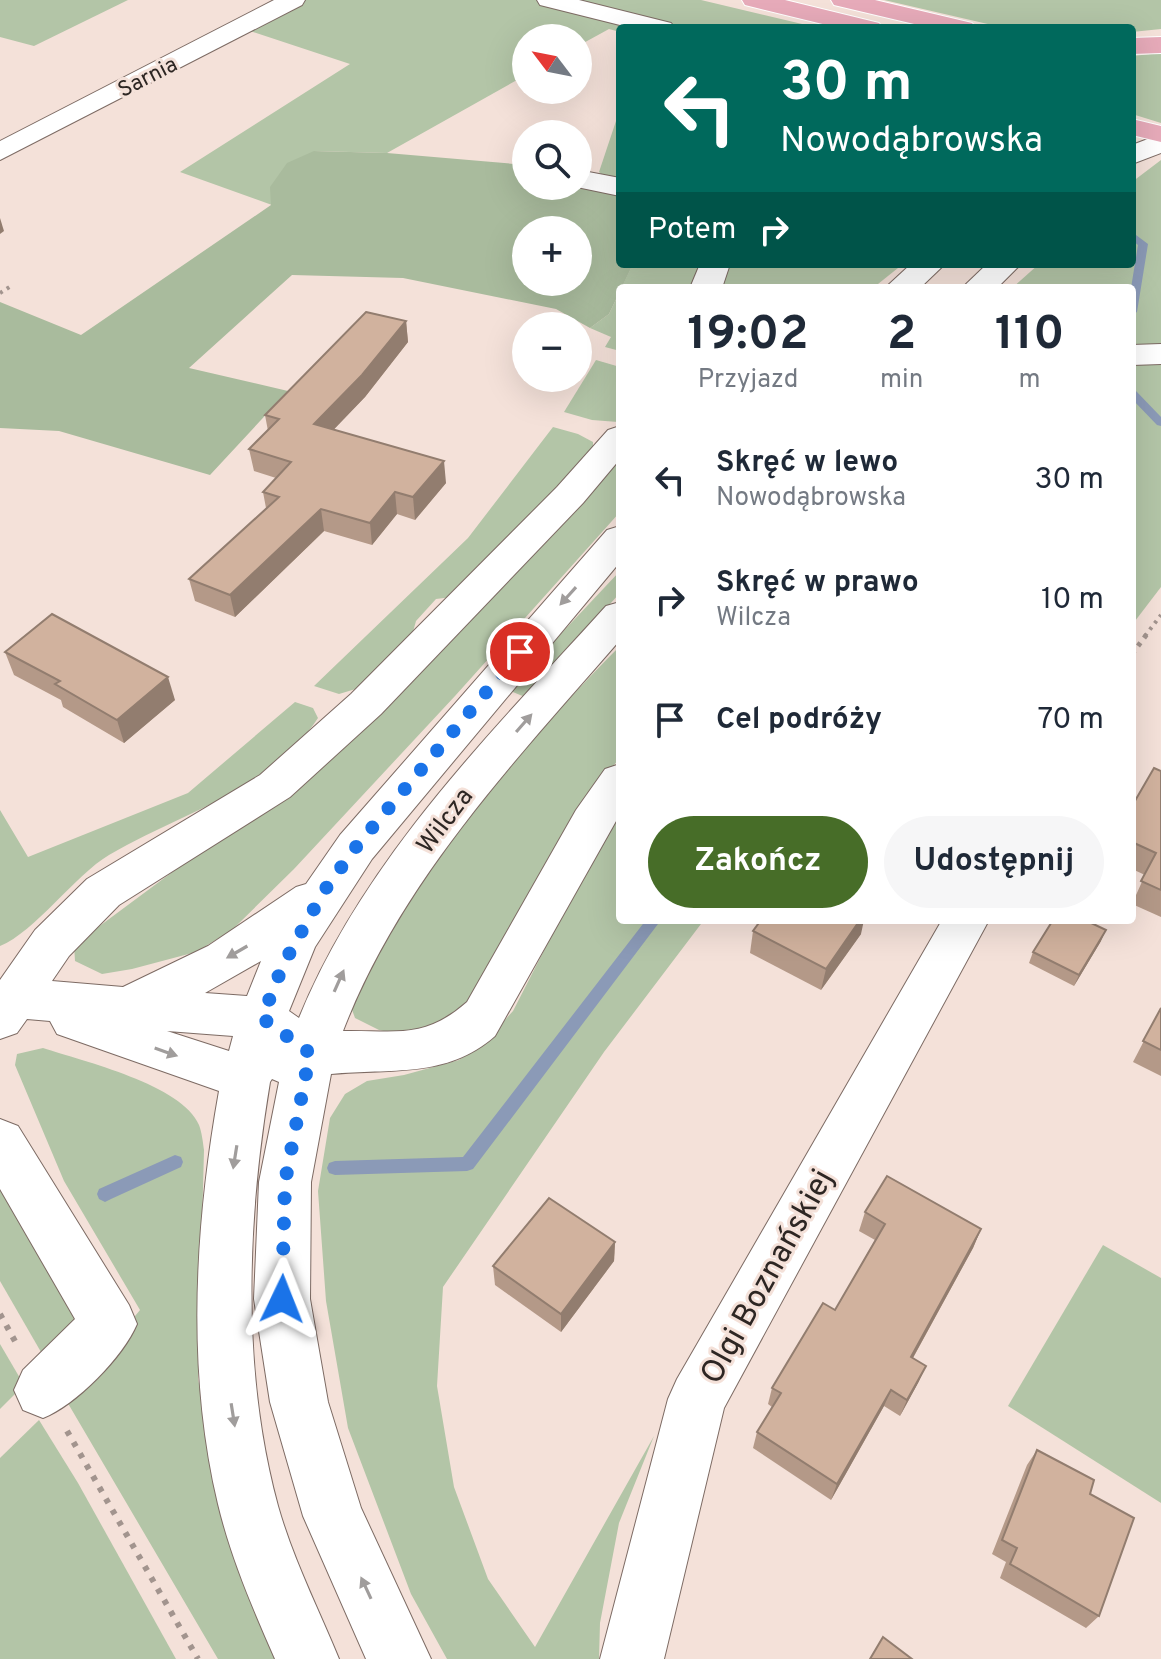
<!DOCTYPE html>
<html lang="pl">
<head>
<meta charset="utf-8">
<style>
  body { margin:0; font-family:Overpass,sans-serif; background:#f6f6f7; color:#1f2937; height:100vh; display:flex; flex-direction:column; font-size:30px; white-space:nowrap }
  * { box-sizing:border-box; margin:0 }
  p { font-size:26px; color:#747a83 }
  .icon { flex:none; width:44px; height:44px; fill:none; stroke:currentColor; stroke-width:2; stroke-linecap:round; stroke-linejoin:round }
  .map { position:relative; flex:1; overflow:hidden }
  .panel { position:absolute; left:616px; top:284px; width:520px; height:640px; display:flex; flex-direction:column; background:#fff; border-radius:8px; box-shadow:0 8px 32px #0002 }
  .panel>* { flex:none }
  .banner { position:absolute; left:616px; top:24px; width:520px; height:244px; border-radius:8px; box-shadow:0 8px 32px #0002; background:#00695c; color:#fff; overflow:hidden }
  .needle { width:52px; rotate:302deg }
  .fabs { position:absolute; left:512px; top:24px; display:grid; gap:16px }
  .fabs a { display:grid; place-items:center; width:80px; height:80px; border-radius:50%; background:#fff; box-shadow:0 8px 32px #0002; font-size:40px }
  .pin { position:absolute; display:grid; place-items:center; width:68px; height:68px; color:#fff; margin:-34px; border:4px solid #fff; border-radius:50%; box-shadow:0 2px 8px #0007 }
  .me { position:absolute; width:88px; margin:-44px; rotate:2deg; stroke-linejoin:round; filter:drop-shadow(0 0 6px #0008) }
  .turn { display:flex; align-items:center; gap:28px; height:168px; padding:0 32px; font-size:36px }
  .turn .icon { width:104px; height:104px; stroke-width:2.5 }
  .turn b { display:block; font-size:56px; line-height:68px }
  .then { display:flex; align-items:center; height:76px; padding:0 32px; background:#0003; gap:16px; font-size:30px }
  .eta { display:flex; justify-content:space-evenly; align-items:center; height:136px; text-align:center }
  .eta b { font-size:48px; font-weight:700; line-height:56px }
  .primary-button { display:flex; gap:16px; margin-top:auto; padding:16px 32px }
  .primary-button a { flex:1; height:92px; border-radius:48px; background:#476d28; color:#fff; font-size:32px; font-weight:700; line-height:92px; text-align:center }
  .primary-button a+a { background:#f6f6f7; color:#1f2937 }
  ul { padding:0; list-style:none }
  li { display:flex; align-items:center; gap:24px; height:120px; padding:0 32px }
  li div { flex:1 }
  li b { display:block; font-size:30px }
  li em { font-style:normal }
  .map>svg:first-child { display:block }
  .green { fill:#b3c5a7 }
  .forest { fill:#a9bb9d; fill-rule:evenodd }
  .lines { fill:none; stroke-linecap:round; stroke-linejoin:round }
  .stream { fill:#8b9ab7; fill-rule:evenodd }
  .minor-casing { stroke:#7d6b64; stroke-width:2 }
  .major-casing { stroke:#fff; stroke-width:2 }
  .path-far2 { stroke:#a2948e; stroke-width:4; stroke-dasharray:3 5; stroke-linecap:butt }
  .path-far1 { stroke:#a2948e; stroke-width:5; stroke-dasharray:4 6; stroke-linecap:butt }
  .path { stroke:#a2948e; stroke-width:6; stroke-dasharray:5 8; stroke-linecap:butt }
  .minor { fill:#fff; fill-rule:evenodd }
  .major { fill:#e6aab9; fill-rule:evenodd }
  .wall { fill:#b49988 }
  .shaded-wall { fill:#927d6f }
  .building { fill:#d1b29e; stroke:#927d6f; stroke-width:2 }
  .oneway { fill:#a09d9c }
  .route { stroke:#1a73e8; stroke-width:14; stroke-dasharray:0 25.2 }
  .labels { text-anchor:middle; stroke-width:6; stroke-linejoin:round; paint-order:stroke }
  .far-street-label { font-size:22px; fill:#2d2623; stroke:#f4e1d9 }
  .street-label { font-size:26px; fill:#2d2623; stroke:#f4e1d9 }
  .near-street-label { font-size:32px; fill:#2d2623; stroke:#f4e1d9 }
</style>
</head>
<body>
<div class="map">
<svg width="1161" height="1659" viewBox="0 0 1161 1659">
  <rect width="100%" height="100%" fill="#f4e1d9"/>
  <g class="green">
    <path d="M0,0h128l-94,46 -34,-9z"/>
    <path d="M300,0h240l111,28h-31v4l-11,-3 -31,17v-8h-52v37l-139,78 -72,-2 -43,54 -92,-33 170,-108 -106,-35z"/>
    <path d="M575,0h126l118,28h-130z"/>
    <path d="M884,0h277v29l-29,3v-4h-127z"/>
    <path d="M1161,53v70l-29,-9v-58z"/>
    <path d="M620,109v71l-16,-3 -5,-5z"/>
    <path d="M1161,160v185l-29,1v-58h-120l27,-24h93v-82z"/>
    <path d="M633,264h70l-9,24h-73z"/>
    <path d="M727,264h176l-30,24h-156z"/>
    <path d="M620,291v60l-15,-4 6,-10 -21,-9 19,-14z"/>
    <path d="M596,360l24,7 -2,55 -26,-2 -28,-8z"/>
    <path d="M1161,362v225l-29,38v-262z"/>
    <path d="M553,427l25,7 15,8v10l-141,145 -16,2 -20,22 -5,18 -52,49 -20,6 -25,-8 154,-148z"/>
    <path d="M620,450v62l-165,184 -161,173 -62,61 -36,22 -64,17 -30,5 -27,-13 -1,-16 124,-92z"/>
    <path d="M620,571v22l-95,104 -17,-7z"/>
    <path d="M620,646v111l-29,40 -118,202 -24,23 -48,13 -22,-5 -24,-12 -4,-11c56,-134 168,-259 269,-361z"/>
    <path d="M295,702l18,6 5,10c-49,73 -137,95 -209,137 -34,20 -74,77 -109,91v-136l28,47 160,-64z"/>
    <path d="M620,802v118h84l-100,132 -161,235 -6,99 17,101 34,92 47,68 119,-211 -35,87 -19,100 -1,36h-152l-36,-65 -63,-166 -22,-127 -8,-110 12,-73 15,-24 22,-13 37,-6 55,-15 27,-19 27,-30z"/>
    <path d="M43,1048c40,13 140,37 156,77 3,8 4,18 5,25l-6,229 25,122 54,158h-59l-152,-259 74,-90 -76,-129 -49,-116 2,-11z"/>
    <path d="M0,1178l84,150 -39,31 -45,-78z"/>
    <path d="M1103,1245l58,33v225l-153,-97z"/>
    <path d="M0,1344l24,41 -24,24z"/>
    <path d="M39,1420l39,63 98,176h-176v-201z"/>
  </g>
  <path class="forest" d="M314,151l73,2 139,12v21h52l42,6v72h13l-24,50 -19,14 -34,-19 -153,-31 -111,-3 -103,93 99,23 -78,84 -151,-44 -59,-3v-126l81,33 190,-130 -1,-18 17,-24zM526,230h52v52h-52z"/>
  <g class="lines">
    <g class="stream">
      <path d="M1132,232l16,12 -11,68 -5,3 -1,-27 7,-43 -6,-5z"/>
      <path d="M1132,390l4,1 25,26v9l-4,-1 -25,-26z"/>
      <path d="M646,920h15l-188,249 -6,2 -132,4 -6,-2 -2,-5 2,-5 6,-2 128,-4z"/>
      <path d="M175,1155l6,2 2,5 -2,5 -70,32 -6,3 -6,-3 -2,-5 2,-5z"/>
    </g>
    <g class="minor-casing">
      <g id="minor">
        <path d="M274,0h31l-3,5 -302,155v-19z"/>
        <path d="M537,0h42l92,23 4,5h-43l-92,-23z"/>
        <path d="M1161,134v19l-29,11v-19z"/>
        <path d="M578,170l42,8v18l-48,-10h6z"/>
        <path d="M700,264h30l-8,24h-32z"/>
        <path d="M911,264h34l-25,24h-35z"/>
        <path d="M987,264h34l-24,24h-35z"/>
        <path d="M1161,344v20l-29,1v-20z"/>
        <path d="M620,426v33l-37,44 -202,211 -91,83 -171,108 -50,51 -17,25 71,6 85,-41 88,-59 10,-3 34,-49 267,-305 13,-4v36l-248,297 -57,88 -26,64 10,7c65,-160 193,-286 307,-412l14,-4v38c-104,120 -219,240 -277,391 53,-1 81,9 124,-29l109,-192 29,-41 15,-5v50l-125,222c-49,43 -104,32 -164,38l-20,108 -1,117 18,103 33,106 70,151h-65l-63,-143 -33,-114 -16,-103 5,-117 20,-100 -7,-3 -2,3c-23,138 -29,288 8,424 15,53 40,102 61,153h-64c-22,-50 -44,-101 -57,-155 -32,-134 -23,-279 1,-413l-162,-57 -7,-13 -23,-2 -10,14 -17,6v-59l35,-50 52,-51 173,-104 91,-81 206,-207 51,-57zM261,961l-14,35 -42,-3zM167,1031l66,5 -4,15z"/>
        <path d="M942,920h47l-265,488 -60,251h-64l68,-260 9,-20z"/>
        <path d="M0,1119l18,7 111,179 8,19c-14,33 -61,81 -94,94l-20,-8 -9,-20 9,-20 52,-51 -75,-130z"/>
      </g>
    </g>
    <g class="major-casing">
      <g id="major">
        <path d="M742,0h43l94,23 4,5h-44l-94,-23z"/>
        <path d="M831,0h44l97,23 4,5h-45l-97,-23z"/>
        <path d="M1161,37v16l-29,1v-16z"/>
        <path d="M1132,119l29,7v16l-29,-7z"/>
      </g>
    </g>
    <g class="path-far2">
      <path d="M0,293l11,-7"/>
      <path d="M1145,636l16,-21"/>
    </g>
    <path class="path-far1" d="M1132,654l15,-20"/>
    <g class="path">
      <path d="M0,1314l16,29"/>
      <path d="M67,1431l131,228"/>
    </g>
    <use href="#minor" class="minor"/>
    <use href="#major" class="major"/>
  </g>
  <g class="wall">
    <path d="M406,321l2,21 -43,55 -31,32 112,54 -31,37 -18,-6 -25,31 -48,-14 -89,86 -40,-16 -6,-22 77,-71 -3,-16 13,-14 -22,-7 -5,-22 19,-18 -3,-16z"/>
    <path d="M5,652l170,48 -51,43 -61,-36 -2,-7 -47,-25z"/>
    <path d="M1161,771v146l-29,-13 13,-29 -13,-6v-63z"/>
    <path d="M753,931l108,3 -40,56 -71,-37z"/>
    <path d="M1101,941l-27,45 -45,-23 4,-11z"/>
    <path d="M1161,1008v68l-28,-14z"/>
    <path d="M865,1212l116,17 -8,19 -60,110 13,8 -8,17 -18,33 -16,-10 -53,94 -78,-52 4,-16 15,-25 -4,-3 4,-16 63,-78 40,-70 -16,-9z"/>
    <path d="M615,1242l-1,19 -53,71 -66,-47 -2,-19z"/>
    <path d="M1037,1450l53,44 9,122 -13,12 -86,-50 6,-16 -14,-8 35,-89z"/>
  </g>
  <g class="shaded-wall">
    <path d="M0,218l4,13 -4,3z"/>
    <path d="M406,321l2,21 -43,55 -47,49 -4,-22z"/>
    <path d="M444,461l2,22 -31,37 -2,-23z"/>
    <path d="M395,492l2,22 -25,31 -2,-22z"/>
    <path d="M321,509l3,22 -89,86 -5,-22z"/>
    <path d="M168,677l7,23 -51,43 -7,-23z"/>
    <path d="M860,920h4l-3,14 -40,56 5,-21z"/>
    <path d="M1106,930l-5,11 -27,45 5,-11z"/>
    <path d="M981,1229l-8,19 -69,126 7,-17z"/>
    <path d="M615,1242l-1,19 -53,71v-18z"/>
    <path d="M926,1366l-8,17 -18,33 7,-16z"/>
    <path d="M891,1390l-7,16 -53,94 6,-16z"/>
  </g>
  <g class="building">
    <path d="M366,312l40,9 -44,54 -48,49 130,37 -31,36 -18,-5 -25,31 -49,-14 -91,86 -41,-16 90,-82 -16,-5 28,-30 -42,-13 30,-30 -14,-4z"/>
    <path d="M52,614l116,63 -51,43 -62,-36 5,-3 -55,-29z"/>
    <path d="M1154,768l7,3v119l-20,-9 15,-28 -24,-11v-36z"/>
    <path d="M761,920h99l-34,49 -73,-38z"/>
    <path d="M1053,920h32l21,10 -27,45 -46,-23z"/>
    <path d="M1161,1008v42l-18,-9z"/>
    <path d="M887,1176l94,53 -70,128 15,9 -19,34 -16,-10 -54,94 -80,-52 24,-39 -9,-5 51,-85 12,7 50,-86 -20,-12z"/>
    <path d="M549,1198l66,44 -54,72 -68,-48z"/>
    <path d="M1037,1450l57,30 -4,14 44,24 -35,98 -89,-52 7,-16 -15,-8z"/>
    <path d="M883,1637l29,22h-42z"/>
  </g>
  <defs><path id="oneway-solid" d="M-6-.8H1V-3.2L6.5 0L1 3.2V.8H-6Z" transform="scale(2)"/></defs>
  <g class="oneway">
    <use href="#oneway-solid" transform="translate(568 596) rotate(132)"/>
    <use href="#oneway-solid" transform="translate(524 723) rotate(-49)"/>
    <use href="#oneway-solid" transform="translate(237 952) rotate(150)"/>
    <use href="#oneway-solid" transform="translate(339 981) rotate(-66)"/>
    <use href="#oneway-solid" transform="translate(166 1052) rotate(19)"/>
    <use href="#oneway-solid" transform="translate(235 1157) rotate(99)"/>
    <use href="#oneway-solid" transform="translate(233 1415) rotate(81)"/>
    <use href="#oneway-solid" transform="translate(366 1588) rotate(-115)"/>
  </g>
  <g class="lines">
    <path class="route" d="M282,1299l3,-117 25,-129 -48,-35 21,-53 41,-74 32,-44 164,-195"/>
  </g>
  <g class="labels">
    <g class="far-street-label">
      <text transform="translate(147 76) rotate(-27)" y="8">Sarnia</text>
    </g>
    <g class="street-label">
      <text transform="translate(444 820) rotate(-53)" y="9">Wilcza</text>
    </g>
    <g class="near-street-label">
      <text transform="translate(766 1276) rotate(-61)" y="11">Olgi Boznańskiej</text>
    </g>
  </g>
</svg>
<div class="fabs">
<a><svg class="needle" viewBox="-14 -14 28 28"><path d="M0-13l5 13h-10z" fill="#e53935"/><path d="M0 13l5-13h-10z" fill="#747a83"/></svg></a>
<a><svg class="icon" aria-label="search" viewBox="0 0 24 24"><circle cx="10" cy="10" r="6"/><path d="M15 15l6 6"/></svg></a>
<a>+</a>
<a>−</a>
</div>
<div class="pin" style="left:520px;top:652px;background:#d93025"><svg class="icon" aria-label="arrive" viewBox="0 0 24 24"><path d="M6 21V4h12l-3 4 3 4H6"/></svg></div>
<svg class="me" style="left:282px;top:1299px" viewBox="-20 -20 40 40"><path d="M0-17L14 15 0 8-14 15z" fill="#1a73e8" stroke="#fff" stroke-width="4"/></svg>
<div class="banner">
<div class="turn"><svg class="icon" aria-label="left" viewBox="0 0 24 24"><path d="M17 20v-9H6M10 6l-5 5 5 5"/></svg><div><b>30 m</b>Nowodąbrowska</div></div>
<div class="then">Potem<svg class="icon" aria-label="right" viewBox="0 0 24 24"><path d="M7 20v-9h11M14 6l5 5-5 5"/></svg></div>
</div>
<section class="panel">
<div class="eta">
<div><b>19:02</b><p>Przyjazd</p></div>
<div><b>2</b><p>min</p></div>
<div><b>110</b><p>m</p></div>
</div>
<ul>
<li><svg class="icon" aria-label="left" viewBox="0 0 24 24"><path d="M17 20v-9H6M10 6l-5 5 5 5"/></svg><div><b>Skręć w lewo</b><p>Nowodąbrowska</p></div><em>30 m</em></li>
<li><svg class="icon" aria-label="right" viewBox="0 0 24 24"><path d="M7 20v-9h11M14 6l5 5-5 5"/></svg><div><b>Skręć w prawo</b><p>Wilcza</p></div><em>10 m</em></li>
<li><svg class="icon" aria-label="arrive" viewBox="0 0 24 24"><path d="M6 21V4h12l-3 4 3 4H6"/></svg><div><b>Cel podróży</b></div><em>70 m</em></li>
</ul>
<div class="primary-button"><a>Zakończ</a><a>Udostępnij</a></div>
</section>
</div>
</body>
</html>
